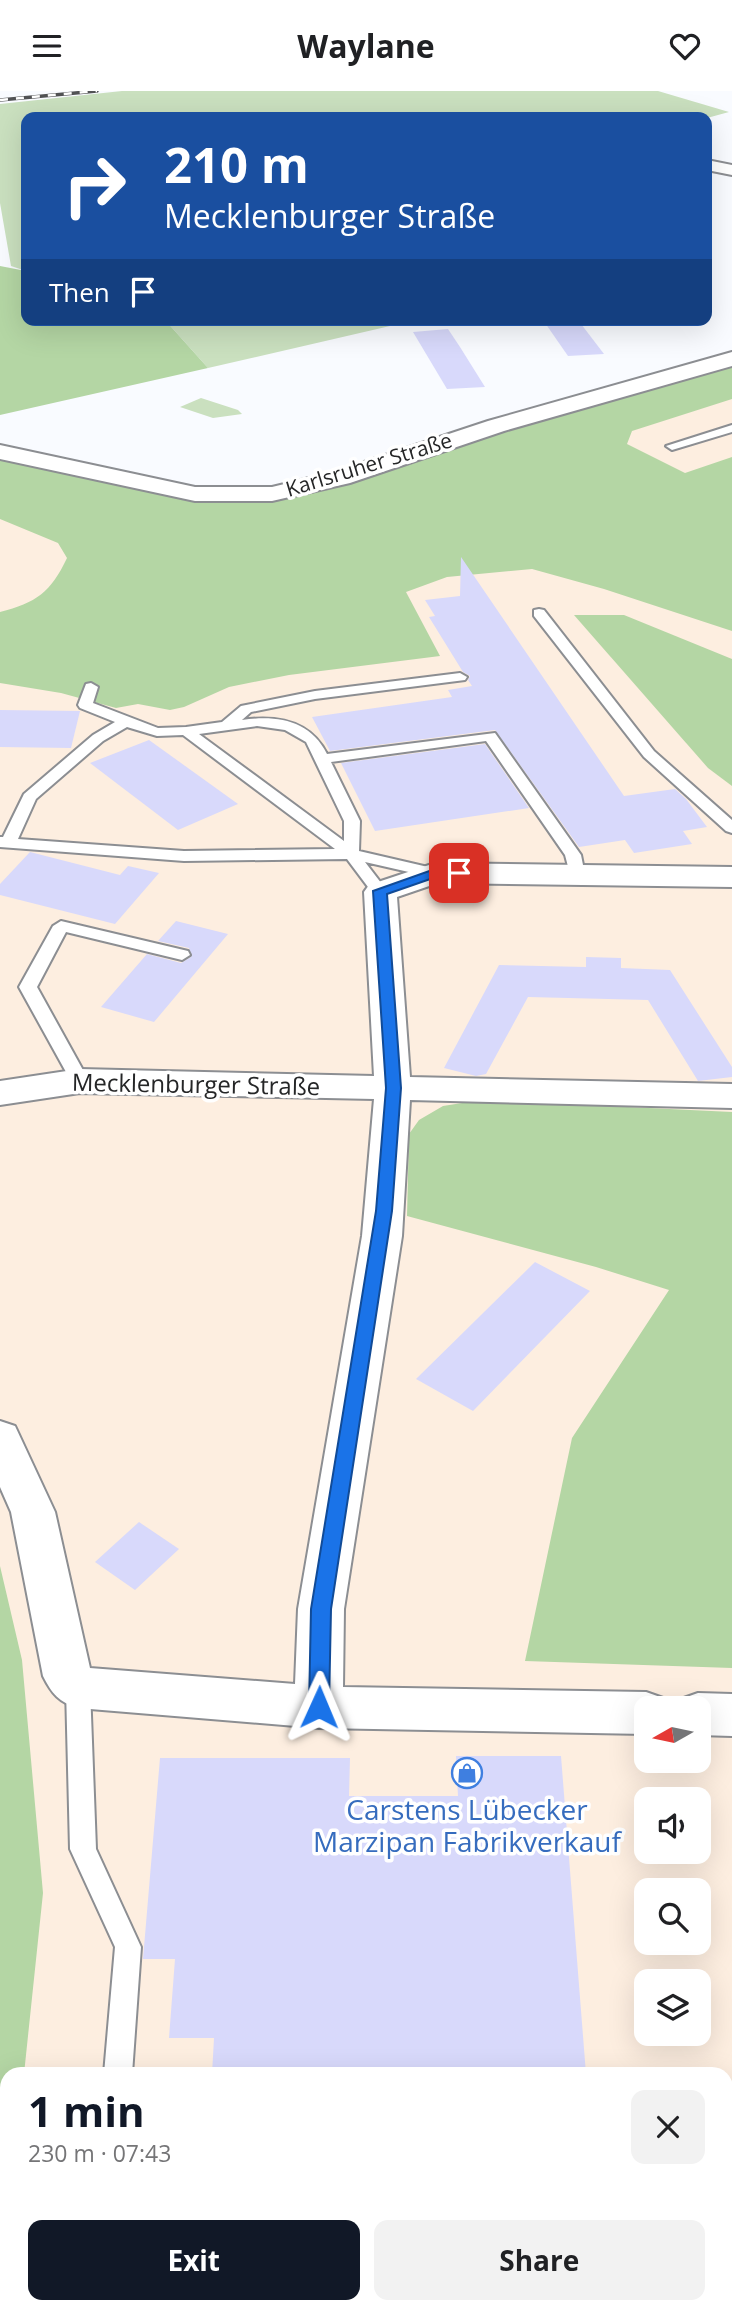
<!DOCTYPE html>
<html lang="en">
<head>
<meta charset="utf-8">
<style>
  body { margin:0; font-family:"Open Sans",sans-serif; background:#f2f2f2; color:#202124; height:100vh; display:flex; flex-direction:column; font-size:26px; white-space:nowrap }
  * { box-sizing:border-box; margin:0 }
  p { font-size:23px; color:#757577 }
  .icon { flex:none; width:38px; height:38px; fill:none; stroke:currentColor; stroke-width:2; stroke-linecap:round; stroke-linejoin:round }
  .map { position:relative; flex:1; overflow:hidden }
  .panel { position:absolute; left:0px; top:1976px; width:733px; height:247px; display:flex; flex-direction:column; background:#fff; border-radius:21px 21px 0 0; box-shadow:0 7px 28px #0002 }
  .panel>* { flex:none }
  .top-card { position:absolute; left:21px; top:21px; width:691px; height:214px; border-radius:14px; box-shadow:0 7px 28px #0002; background:#1a4fa0; color:#fff; overflow:hidden }
  .needle { width:46px; rotate:261deg }
  .buttons { position:absolute; left:634px; top:1605px; display:grid; gap:14px }
  .buttons a { display:grid; place-items:center; width:77px; height:77px; border-radius:14px; background:#fff; box-shadow:0 7px 28px #0002; font-size:35px }
  .pin { position:absolute; display:grid; place-items:center; width:60px; height:60px; color:#fff; margin:-30px; border-radius:14px; box-shadow:0 4px 10px #0006 }
  .me { position:absolute; width:77px; margin:-38px; rotate:1deg; stroke-linejoin:round; filter:drop-shadow(0 0 5px #0008) }
  .turn { display:flex; align-items:center; gap:24px; height:147px; padding:0 28px; font-size:32px }
  .turn .icon { width:91px; height:91px; stroke-width:2.5 }
  .turn b { display:block; font-size:49px; line-height:60px }
  .then { display:flex; align-items:center; height:66px; padding:0 28px; background:#0003; gap:14px; font-size:26px }
  .round { display:grid; place-items:center; flex:none; width:74px; height:74px; border-radius:14px; background:#f2f2f2 }
  .head { display:flex; align-items:center; justify-content:space-between; height:119px; padding:0 28px }
  h1 { font-size:42px; font-weight:700; line-height:52px; color:#111827 }
  .cta { display:flex; gap:14px; margin-top:auto; padding:14px 28px }
  .cta a { flex:1; height:80px; border-radius:14px; background:#111827; color:#fff; font-size:28px; font-weight:700; line-height:80px; text-align:center }
  .cta a+a { background:#f2f2f2; color:#202124 }
  header { display:flex; justify-content:space-between; align-items:center; height:91px; padding:0 28px; background:#fff; font-size:32px; font-weight:700 }
  .map>svg:first-child { display:block }
  .commercial { fill:#fdeee0; fill-rule:evenodd }
  .green { fill:#cae0bf }
  .forest { fill:#b4d6a4 }
  .building { fill:#d8d9fb }
  .lines { fill:none; stroke-linecap:round; stroke-linejoin:round }
  .service-casing { stroke:#8c8e92; stroke-width:4 }
  .minor-casing { stroke:#8c8e92; stroke-width:4 }
  .service { fill:#fff; fill-rule:evenodd }
  .minor { fill:#fff; fill-rule:evenodd }
  .rail-casing { stroke:#515254; stroke-width:3.5 }
  .rail { stroke:#fff; stroke-width:2.5; stroke-dasharray:8; stroke-linecap:butt }
  .route { fill:#1a73e8; stroke:#114b97; stroke-width:2 }
  .labels { text-anchor:middle; stroke-width:7; stroke-linejoin:round; paint-order:stroke }
  .far-street-label { font-size:21px; fill:#252627; stroke:#fff }
  .street-label { font-size:24px; fill:#252627; stroke:#fff }
  .near-shop-label { font-size:28px; fill:#366cbe; stroke:#fff }
</style>
</head>
<body>
<header><svg class="icon" aria-label="menu" viewBox="0 0 24 24"><path d="M4 6h16M4 12h16M4 18h16"/></svg>Waylane<svg class="icon" aria-label="heart" viewBox="0 0 24 24"><path d="M12 20l-8-8c-3-5 5-10 8-4 3-6 11-1 8 4z"/></svg></header>
<div class="map">
<svg width="732" height="2221" viewBox="0 0 732 2221">
  <rect width="100%" height="100%" fill="#f9fbff"/>
  <path class="commercial" d="M732,274v1947h-732v-1857l186,43 70,3 89,-18zM646,1617h52v53h-52zM646,1708h52v52h-52zM646,1799h52v53h-52zM646,1890h52v52h-52zM7,1983h719v233h-719z"/>
  <g class="green">
    <path d="M122,0h536l71,21 -22,6 -681,-1v154l-15,-5 -11,-63v-99z"/>
    <path d="M165,229h251l-208,48z"/>
    <path d="M201,307l37,12 4,4 -29,4 -33,-11z"/>
  </g>
  <g class="forest">
    <path d="M0,175l26,5v49h139l43,48 -208,47z"/>
    <path d="M732,274v34l-100,32 -5,13 58,29 47,-16v174l-128,-42 -72,-20 -85,8 -41,15 34,64 -151,19 -60,12 -45,20 -14,3 -32,-6 -22,4 -55,-15 -61,-10v-71c36,-9 51,-20 67,-54l-9,-15 -58,-24v-64l186,43 70,3 89,-18 214,-69z"/>
    <path d="M574,524h50l108,44v127l-24,-18z"/>
    <path d="M481,1009l251,12v556l-207,-7 47,-223 97,-148 -73,-23 -189,-51 2,-82 10,-14 24,-14z"/>
    <path d="M0,1475l22,94 21,233 -19,181h-17v158l-7,66z"/>
  </g>
  <g class="building">
    <path d="M543,229h35l26,34 -36,2z"/>
    <path d="M448,238l12,18 25,40 -38,2 -34,-57z"/>
    <path d="M461,466l163,239 51,-7 11,10 21,28 -24,4 9,13 -58,9 -9,-13 -46,7 -84,-117 -165,21 -18,-34 140,-20 -4,-7 24,-4 -4,-6 2,-4 -7,-4 -34,-55 6,-1 -10,-16 35,-4z"/>
    <path d="M0,619l80,1 -9,37 -71,-1z"/>
    <path d="M149,649l89,64 -60,26 -88,-67z"/>
    <path d="M485,653l44,64 -154,23 -34,-68z"/>
    <path d="M30,761l90,23 8,-9 31,7 -44,51 -115,-29v-11z"/>
    <path d="M176,830l52,13 -74,88 -53,-15 46,-53 34,9 10,-6 -2,-9 -31,-7z"/>
    <path d="M586,866l35,1v10l49,2 62,97v10l-34,4 -50,-81 -120,-3 -42,77 -10,2 -32,-8 55,-103 87,2z"/>
    <path d="M535,1171l55,29 -117,120 -57,-32z"/>
    <path d="M139,1431l40,27 -44,41 -40,-28z"/>
    <path d="M456,1665h105l25,318h-374l2,-36h-45l6,-79h-32l17,-201h190l-1,38h109z"/>
  </g>
  <g class="lines">
    <g class="service-casing">
      <g id="service">
        <path d="M732,334v7l-60,18 -6,-4z"/>
        <path d="M539,518l5,1 110,141 78,69v13l-6,-2 -82,-74 -110,-141v-6z"/>
        <path d="M460,582l7,4 -2,3 -150,19 -64,13 -9,8c35,-5 68,0 85,34l168,-21 86,122 4,20 -2,3h-12l-6,-23 -79,-114 -155,21 29,59 -1,30 82,19 2,3 -8,5 -70,-16 23,30 -8,5 -6,-2 -27,-36 -163,2 -184,-14v-10h3l21,-43 69,-59 22,-13 -35,-14 -2,-3 8,-21 5,-1 7,4 -5,16 65,25 28,-1 36,-5 19,-16 74,-15zM257,635l28,4 21,12 38,79v20l-145,-107zM127,636l30,9 26,-1 152,114 -151,2 -166,-12 18,-40 67,-58z"/>
        <path d="M61,830l127,30 2,4 -8,5 -116,-28 -29,55 52,94 -9,6 -9,-6 -52,-94 34,-61z"/>
        <path d="M78,1587l9,3 3,7 6,161 45,98 -9,127h-28l11,-127 -45,-98 -4,-161 3,-7z"/>
        <rect x="83" y="2216" width="30" height="5"/>
      </g>
    </g>
    <g class="minor-casing">
      <g id="minor">
        <path d="M707,69l25,5v10l-25,-5z"/>
        <path d="M732,261v14l-228,65 -154,52 -78,18h-77l-195,-42v-14l195,42h77l62,-15 154,-51z"/>
        <path d="M435,772l297,4v20l-294,-4 -41,14 13,180 322,7v24l-322,-8 -8,136 -58,373 -1,78 303,5 17,6 5,10h-22v26l-327,-6 -241,-20c-19,-6 -26,-14 -35,-32l-32,-164 -11,-25v-66l15,5 40,86 35,156 205,16 3,-75 64,-373 12,-137 -294,-6 -80,12v-24l80,-12 294,7 -10,-184 5,-7z"/>
        <path d="M698,1602l34,1v42l-34,-1v-27h-21l4,-9z"/>
      </g>
    </g>
    <use href="#service" class="service"/>
    <use href="#minor" class="minor"/>
    <g class="rail-casing">
      <path id="rail" d="M0,9l97,-9"/>
    </g>
    <use href="#rail" class="rail"/>
  </g>
  <path class="route" d="M435,778h24l6,4 -6,4h-23l-49,17 14,194 -9,123 -61,398 -2,98 -3,6 -7,2 -7,-2 -3,-6 2,-98 65,-398 10,-123 -13,-197z"/>
  <defs>
    <g id="shop-ring" transform="scale(1.575)"><circle r="9.5" fill="#fff" stroke="#3f7fe0" stroke-width="1.5"/><path d="M-5-2.5h2.3a2.7 3.5 0 0 1 5.4 0H5L5.5 6h-11ZM-1.5-2.5h3a1.5 2.3 0 0 0-3 0Z" fill="#3f7fe0"/></g>
  </defs>
  <g fill-rule="evenodd">
    <use href="#shop-ring" x="467" y="1682"/>
  </g>
  <g class="labels">
    <g class="far-street-label">
      <text transform="translate(369 374) rotate(-17)" y="7">Karlsruher Straße</text>
    </g>
    <g class="street-label">
      <text transform="translate(196 994) rotate(1)" y="8">Mecklenburger Straße</text>
    </g>
    <g class="near-shop-label">
      <text x="467" y="1729">Carstens Lübecker<tspan x="467" dy="32">Marzipan Fabrikverkauf</tspan></text>
    </g>
  </g>
</svg>
<div class="buttons">
<a><svg class="needle" viewBox="-14 -14 28 28"><path d="M0-13l5 13h-10z" fill="#e53935"/><path d="M0 13l5-13h-10z" fill="#757577"/></svg></a>
<a><svg class="icon" aria-label="sound" viewBox="0 0 24 24"><path d="M4 9h4l5-4v14l-5-4H4zM17 9q2 3 0 6"/></svg></a>
<a><svg class="icon" aria-label="search" viewBox="0 0 24 24"><circle cx="10" cy="10" r="6"/><path d="M15 15l6 6"/></svg></a>
<a><svg class="icon" aria-label="layers" viewBox="0 0 24 24"><path d="M12 4l9 5-9 5-9-5zM3 14l9 5 9-5"/></svg></a>
</div>
<div class="pin" style="left:459px;top:782px;background:#d93025"><svg class="icon" aria-label="arrive" viewBox="0 0 24 24"><path d="M6 21V4h12l-3 4 3 4H6"/></svg></div>
<svg class="me" style="left:319px;top:1616px" viewBox="-20 -20 40 40"><path d="M0-17L14 15 0 8-14 15z" fill="#1a73e8" stroke="#fff" stroke-width="4"/></svg>
<div class="top-card">
<div class="turn"><svg class="icon" aria-label="right" viewBox="0 0 24 24"><path d="M7 20v-9h11M14 6l5 5-5 5"/></svg><div><b>210 m</b>Mecklenburger Straße</div></div>
<div class="then">Then<svg class="icon" aria-label="arrive" viewBox="0 0 24 24"><path d="M6 21V4h12l-3 4 3 4H6"/></svg></div>
</div>
<section class="panel">
<div class="head"><div><h1>1 min</h1><p>230 m · 07:43</p></div><a class="round"><svg class="icon" aria-label="close" viewBox="0 0 24 24"><path d="M6 6l12 12M18 6L6 18"/></svg></a></div>
<div class="cta"><a>Exit</a><a>Share</a></div>
</section>
</div>
</body>
</html>
